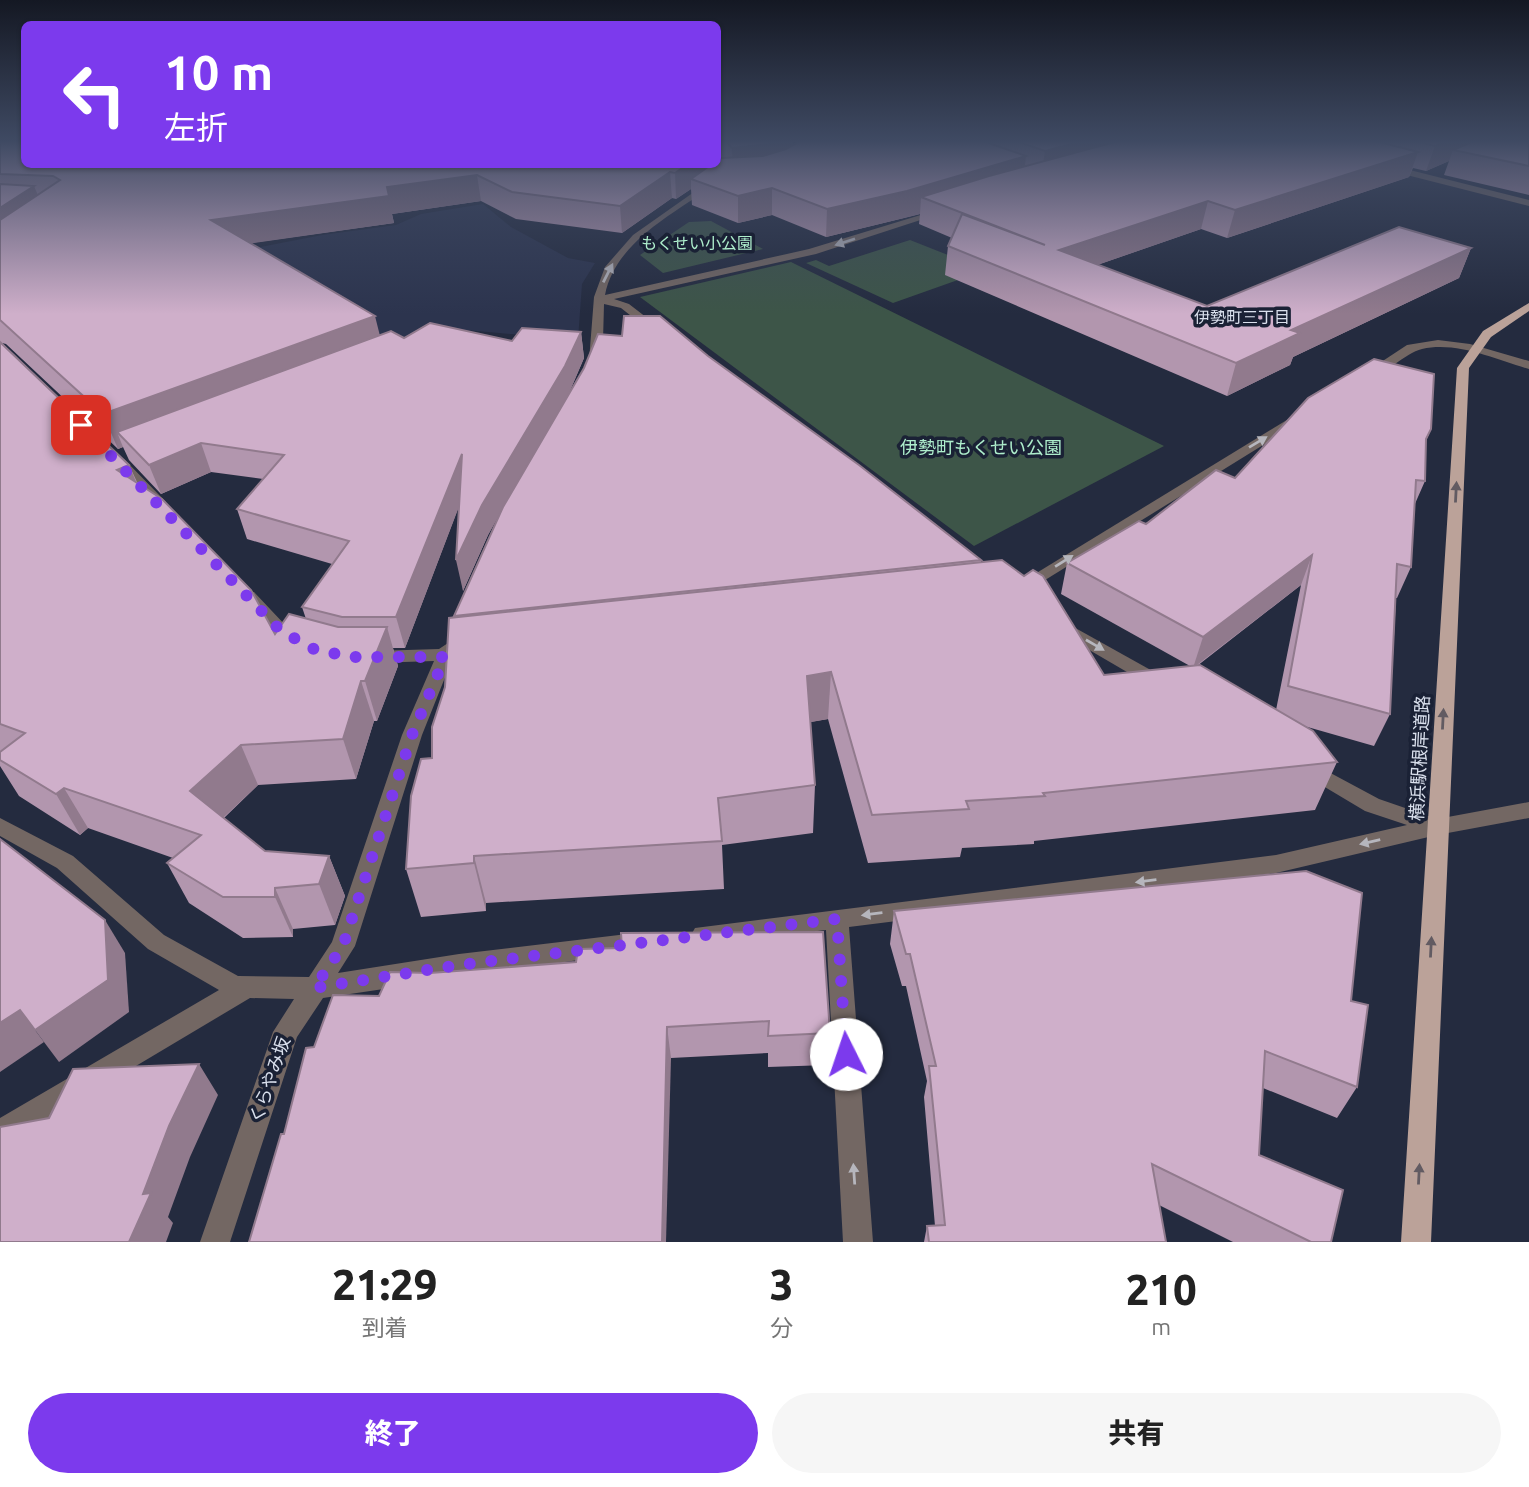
<!DOCTYPE html>
<html lang="ja">
<head>
<meta charset="utf-8">
<style>
  body { margin:0; font-family:Ubuntu,"Noto Sans JP",sans-serif; background:#f6f6f6; color:#222; height:100vh; display:flex; flex-direction:column; font-size:26px; white-space:nowrap }
  * { box-sizing:border-box; margin:0 }
  p { font-size:23px; color:#767676 }
  .icon { flex:none; width:38px; height:38px; fill:none; stroke:currentColor; stroke-width:2; stroke-linecap:round; stroke-linejoin:round }
  .map { position:relative; height:1242px; overflow:hidden }
  .sheet { display:flex; flex-direction:column; background:#fff; flex:1 }
  .sheet>* { flex:none }
  .banner { position:absolute; left:21px; top:21px; width:700px; height:147px; border-radius:10px; box-shadow:0 2px 5px #0004; background:#7c3aed; color:#fff; overflow:hidden }
  .pin { position:absolute; display:grid; place-items:center; width:60px; height:60px; color:#fff; margin:-30px; border-radius:14px; box-shadow:0 4px 10px #0006 }
  .me { position:absolute; width:77px; margin:-38px; rotate:356deg; stroke-linejoin:round; filter:drop-shadow(0 0 5px #0008) }
  .turn { display:flex; align-items:center; gap:24px; height:147px; padding:0 28px; font-size:32px }
  .turn .icon { width:91px; height:91px; stroke-width:2.5 }
  .turn b { display:block; font-size:49px; line-height:60px }
  .eta { display:flex; justify-content:space-evenly; align-items:center; height:119px; text-align:center }
  .eta b { font-size:42px; font-weight:800; line-height:49px }
  .button { display:flex; gap:14px; margin-top:auto; padding:14px 28px }
  .button a { flex:1; height:80px; border-radius:42px; background:#7c3aed; color:#fff; font-size:28px; font-weight:800; line-height:80px; text-align:center }
  .button a+a { background:#f6f6f6; color:#222 }
  .map>svg:first-child { display:block }
  .built { fill:#2c344e }
  .green { fill:#3d5548 }
  .lines { fill:none; stroke-linecap:round; stroke-linejoin:round }
  .street { fill:#736763; fill-rule:evenodd }
  .primary { fill:#bba299; fill-rule:evenodd }
  .wall { fill:#b296ae; fill-rule:evenodd }
  .shaded-wall { fill:#917a8d }
  .building { fill:#cfafca; stroke:#917a8d; stroke-width:2 }
  .oneway { fill:#b6b6bd }
  .oneway2 { fill:#625b62 }
  .route { stroke:#7c3aed; stroke-width:12; stroke-dasharray:0 21.6 }
  .labels { text-anchor:middle; stroke-width:7; stroke-linejoin:round; paint-order:stroke }
  .far-park-label { font-size:16px; fill:#aeeecc; stroke:#1a2135 }
  .far-neighbourhood-label { font-size:16px; fill:#dae0ed; stroke:#1a2135 }
  .park-label { font-size:18px; fill:#aeeecc; stroke:#1a2135 }
  .street-label { font-size:18px; fill:#dae0ed; stroke:#1a2135 }
</style>
</head>
<body>
<div class="map">
<svg width="1529" height="1242" viewBox="0 0 1529 1242">
  <rect width="100%" height="100%" fill="#242b3f"/>
  <path class="built" d="M483,204l28,23 57,31 27,5 -13,21 -4,56 -146,-13 -301,116 88,-188 103,-20 74,-10 25,-11z"/>
  <g class="green">
    <path d="M711,221l52,28 -100,24 -23,-18 49,-33z"/>
    <path d="M910,240l76,30 -93,33 -87,-40 10,-3 13,6z"/>
    <path d="M791,262l373,184 -190,100 -334,-249z"/>
  </g>
  <g class="lines">
    <g class="street">
      <path d="M718,160l11,11v4c-42,32 -113,62 -124,120l204,-46 128,-39 8,2 -129,42 -202,45 15,5 35,27 -10,3 -33,-26 -17,-4 -1,37 -6,20h-8l5,-64 11,-30 28,-32 88,-62 -6,-9h3z"/>
      <path d="M1390,165l139,35v6l-142,-36z"/>
      <path d="M1438,340l32,4 59,17v8c-33,-9 -71,-28 -107,-20 -18,4 -41,31 -57,28l-2,-3 44,-29z"/>
      <path d="M1300,412l5,1v6l-276,171h-12l-2,-4z"/>
      <path d="M119,458l5,1 39,40 3,3 -3,3h-10l-39,-40 -2,-3z"/>
      <path d="M248,591l6,1 33,35 19,12 -3,4c-24,7 -51,-30 -64,-47z"/>
      <path d="M1061,620l104,58 2,4 -2,4h-14l-96,-56 -3,-4z"/>
      <path d="M448,643l9,5 18,2 3,4 -9,6h-17l-30,75 -67,211 -17,27 121,-19 185,-22 8,3 4,7 -4,7 -329,49 -26,39 -67,205h-30l73,-210 21,-33 -44,-1 -250,149v-29l219,-128 -71,-41 -91,-81 -57,-32v-18l73,38 91,79 74,41 71,1 23,-35 70,-207 32,-74 -60,2 -9,-6 9,-6 65,-2z"/>
      <path d="M1310,762l69,37 58,20 92,-17v16l-92,17 -161,38 -427,54 24,315h-30l-17,-312 -123,15 -8,-3 -4,-7 4,-7 581,-73 131,-30 -42,-14 -62,-37 -3,-5 3,-5z"/>
    </g>
    <path class="primary" d="M1529,303v8l-38,26 -22,31 -38,874h-30l56,-874 26,-37z"/>
  </g>
  <g class="wall">
    <path d="M0,140l718,24 2,-5h-2v-19h75v5l7,-5h729v55l-85,-20 5,-14 -23,10 -13,-3 -4,9 -182,61 -26,-9 -104,36 110,41 264,-58 -12,30 -166,79 -3,8 -63,31 -282,-121 3,-29 4,-8 -33,-14 1,-10 -16,4 -78,19 -54,-22 -34,8 -46,-18 -1,-16 -15,10 -4,-1 -50,35 -106,-14 -35,-18 -89,13 2,9 -143,20 129,92 24,3 108,3 69,-9 3,26 -15,35 -57,100 196,-137 273,204v2l123,113 86,-9 -129,-72 6,-31 168,-85 196,-49 -5,12 -1,40 -11,25 -3,61 -14,31h-1l-6,116 -16,32 -70,-20 33,36 -22,48 -281,31v3l-72,4 -2,9 -92,6 -40,-144 -18,3 5,63 -2,48 -91,12 2,44 -238,14v8l-65,6 -15,-48 26,-111 13,-71 9,-71 48,-107 -14,26 -25,56 -4,-85 -54,142h-12l5,18 -21,55h-3l-18,58 -98,6 -34,33 41,33 64,5 16,40 -10,29 -42,4v8l-50,1 -54,-35 -22,-40 6,-5 -85,-30 -8,7 -61,-39 -19,-30zM2,343l4,1 112,105 5,-2 6,13 32,34 50,-22 52,7 -26,30 10,30 85,25 -30,43 4,12 -31,15 -138,-152 -8,-17zM1301,585l-25,125 -79,-44z"/>
    <path d="M894,911l457,90 6,86 -20,31 -74,-30 -4,67 72,87h-98l-74,-37 7,37h-242l3,-16h8l-11,-129 3,-16 -21,-95h-4l-12,-42z"/>
    <path d="M576,962l254,71 -2,32 -60,2v-14l-97,5 -387,76 30,-87 65,-51 51,-23z"/>
  </g>
  <g class="shaded-wall">
    <path d="M777,140h16v17l-60,16 -1,-25z"/>
    <path d="M1086,140h86l-131,36 4,-25z"/>
    <path d="M1449,140h44l-40,10 -4,11 -23,10 9,-25z"/>
    <path d="M1418,152l-9,25 -182,61 8,-28z"/>
    <path d="M1026,156l-3,26 -102,15 -1,17 -16,4 -78,19 1,-28z"/>
    <path d="M688,164h29l-26,15v10l-15,10 -1,-26z"/>
    <path d="M670,172l2,26 -50,35 -2,-27z"/>
    <path d="M477,175l4,26 -89,13 2,9 -175,25 -8,-28 176,-33z"/>
    <path d="M34,186l11,26 -45,32v-36z"/>
    <path d="M772,188v27l-34,8v-27z"/>
    <path d="M1208,201l-7,28 -147,51 5,-30z"/>
    <path d="M1471,248l-12,30 -166,79 -3,8 -63,31 9,-33 55,-33z"/>
    <path d="M375,316l8,32 -266,84 6,15 -5,2 -15,-35z"/>
    <path d="M581,332l3,26 -15,35 -81,142 -25,56 -7,-31 26,-55z"/>
    <path d="M201,443l10,29 -50,22 -12,-29z"/>
    <path d="M462,454l6,29 -63,165 -9,-31z"/>
    <path d="M129,465l15,36 -27,-31z"/>
    <path d="M1312,555l-11,30 -108,83 10,-31z"/>
    <path d="M387,627l11,39 -21,55 -12,-40z"/>
    <path d="M831,672l-3,47 -22,4 1,-47z"/>
    <path d="M361,681l13,40 -18,58 -13,-40z"/>
    <path d="M241,745l17,40 -49,46 -19,-40z"/>
    <path d="M64,788l24,40 -8,7 -24,-41z"/>
    <path d="M329,856l16,40 -10,29 -16,-41z"/>
    <path d="M474,856l12,47v8l-12,-48z"/>
    <path d="M275,888l18,41v8l-18,-40z"/>
    <path d="M105,920l20,33 4,59 -70,50 -24,-32z"/>
    <path d="M20,1010l24,32 -44,30v-49z"/>
    <path d="M667,1027l4,31 -5,184h-4z"/>
    <path d="M199,1064l19,31 -28,62 -22,60 5,6 -7,19h-37l14,-48 26,-68z"/>
  </g>
  <g class="building">
    <path d="M0,140h24v24h664l-13,9 -5,-1 -50,34 -108,-14 -35,-17 -90,12 2,9 -178,24 164,96 -272,98 -103,-94v-100l60,-40 -7,-4 -53,-2z"/>
    <path d="M725,140h52l-9,4 -36,4z"/>
    <path d="M802,140h178l46,16 -119,35 -80,18 -55,-21 -34,8 -47,-17 21,-15h6v-3l3,-3 42,-2 23,-7z"/>
    <path d="M1013,140h73l-41,11z"/>
    <path d="M1122,140h250l46,12 -183,58 -27,-9 -149,49 148,56 192,-79 72,21 -180,82 9,3 -64,30 -288,-117 14,-32 83,31 -124,-48 68,-21z"/>
    <path d="M1411,140h38l-14,6z"/>
    <path d="M1476,140h53v26l-76,-16z"/>
    <path d="M0,184l34,2 -34,22z"/>
    <path d="M624,316h36l48,40 151,109 122,95 -527,56 49,-109 81,-139 14,-34 24,2z"/>
    <path d="M430,323l82,18 10,-13 59,4 -16,34 -83,139 -26,55 6,-106 -66,163h-54l-40,-10 47,-66 -112,-32 47,-54 -83,-12 -52,22 -32,-33 274,-101 13,7z"/>
    <path d="M0,342l129,123 -12,5 45,29 89,91 24,44 14,-20 49,13h49l-22,54h-4l-18,58 -102,6 -51,46 75,60 64,5 -10,28 -44,4v9h-52l-56,-34 34,-28 -137,-47 -8,6 -56,-34v-8l25,-19 -25,-9z"/>
    <path d="M1374,359l60,15 -3,55 -5,10 -1,42 -9,-1 -5,87 -14,-3 -7,150 -102,-28 24,-131 -109,82 -136,-74 72,-42 7,3 70,-54 19,8 73,-80z"/>
    <path d="M1002,560l22,16 9,-6 10,6 61,99 96,-10 113,66 24,31 -294,31 2,3 -79,5 3,8 -97,6 -41,-143 -24,4 8,109 -97,13 4,43 -248,15v7l-68,6 5,-73 10,-37 11,-1v-31l13,-40 4,-69z"/>
    <path d="M0,839l105,81 3,60 -73,50 -15,-20 -20,13z"/>
    <path d="M1306,871l56,22 -11,108 17,4 -11,82 -92,-36 -6,104 84,35 -12,52h-20l-159,-78 14,78h-237l-2,-16 18,-1 -16,-159h7l-26,-112h-4l-12,-43z"/>
    <path d="M823,932l7,101 -62,3 1,-15 -102,6 -5,215h-413l32,-108h3l22,-86 8,-1 19,-52 46,1 11,-24 40,1 146,-11 2,-13 44,-1 -1,-15z"/>
    <path d="M199,1064l-30,62 -26,68 8,-1 -22,49h-129v-115l49,-9 24,-49z"/>
  </g>
  <defs><path id="oneway-solid" d="M-6-.8H1V-3.2L6.5 0L1 3.2V.8H-6Z" transform="scale(1.75)"/></defs>
  <g class="oneway">
    <use href="#oneway-solid" transform="translate(845 242) rotate(162)"/>
    <use href="#oneway-solid" transform="translate(608 273) rotate(-63)"/>
    <use href="#oneway-solid" transform="translate(1258 442) rotate(-31)"/>
    <use href="#oneway-solid" transform="translate(1064 561) rotate(-32)"/>
    <use href="#oneway-solid" transform="translate(1095 645) rotate(30)"/>
    <use href="#oneway-solid" transform="translate(1370 842) rotate(167)"/>
    <use href="#oneway-solid" transform="translate(1146 881) rotate(173)"/>
    <use href="#oneway-solid" transform="translate(872 914) rotate(173)"/>
    <use href="#oneway-solid" transform="translate(854 1174) rotate(-94)"/>
  </g>
  <g class="oneway2">
    <use href="#oneway-solid" transform="translate(1456 492) rotate(-87)"/>
    <use href="#oneway-solid" transform="translate(1443 719) rotate(-87)"/>
    <use href="#oneway-solid" transform="translate(1431 947) rotate(-87)"/>
    <use href="#oneway-solid" transform="translate(1419 1174) rotate(-87)"/>
  </g>
  <linearGradient id="sky" x2="0" y2="1"><stop stop-color="#141823"/><stop offset="0.45" stop-color="#3f4a63"/><stop offset="1" stop-color="#3f4a63" stop-opacity="0"/></linearGradient>
  <rect width="1529" height="314" fill="url(#sky)"/>
  <g class="lines">
    <path class="route" d="M81,425l200,206 33,18 37,8h94l-33,78 -69,211 -29,42 145,-23 378,-46 9,135"/>
  </g>
  <g class="labels">
    <g class="far-park-label">
      <text x="697" y="249">もくせい小公園</text>
    </g>
    <g class="far-neighbourhood-label">
      <text x="1242" y="323">伊勢町三丁目</text>
    </g>
    <g class="park-label">
      <text x="981" y="454">伊勢町もくせい公園</text>
    </g>
    <g class="street-label">
      <text transform="translate(1420 758) rotate(-87)" y="6">横浜駅根岸道路</text>
      <text transform="translate(270 1080) rotate(-71)" y="6">くらやみ坂</text>
    </g>
  </g>
</svg>
<div class="pin" style="left:81px;top:425px;background:#d93025"><svg class="icon" aria-label="arrive" viewBox="0 0 24 24"><path d="M6 21V4h12l-3 4 3 4H6"/></svg></div>
<svg class="me" style="left:846px;top:1054px" viewBox="-20 -20 40 40"><circle r="19" fill="#fff"/><path d="M0-13L10 11 0 6-10 11z" fill="#7c3aed"/></svg>
<div class="banner">
<div class="turn"><svg class="icon" aria-label="left" viewBox="0 0 24 24"><path d="M17 20v-9H6M10 6l-5 5 5 5"/></svg><div><b>10 m</b>左折</div></div>
</div>
</div>
<section class="sheet">
<div class="eta">
<div><b>21:29</b><p>到着</p></div>
<div><b>3</b><p>分</p></div>
<div><b>210</b><p>m</p></div>
</div>
<div class="button"><a>終了</a><a>共有</a></div>
</section>
</body>
</html>
